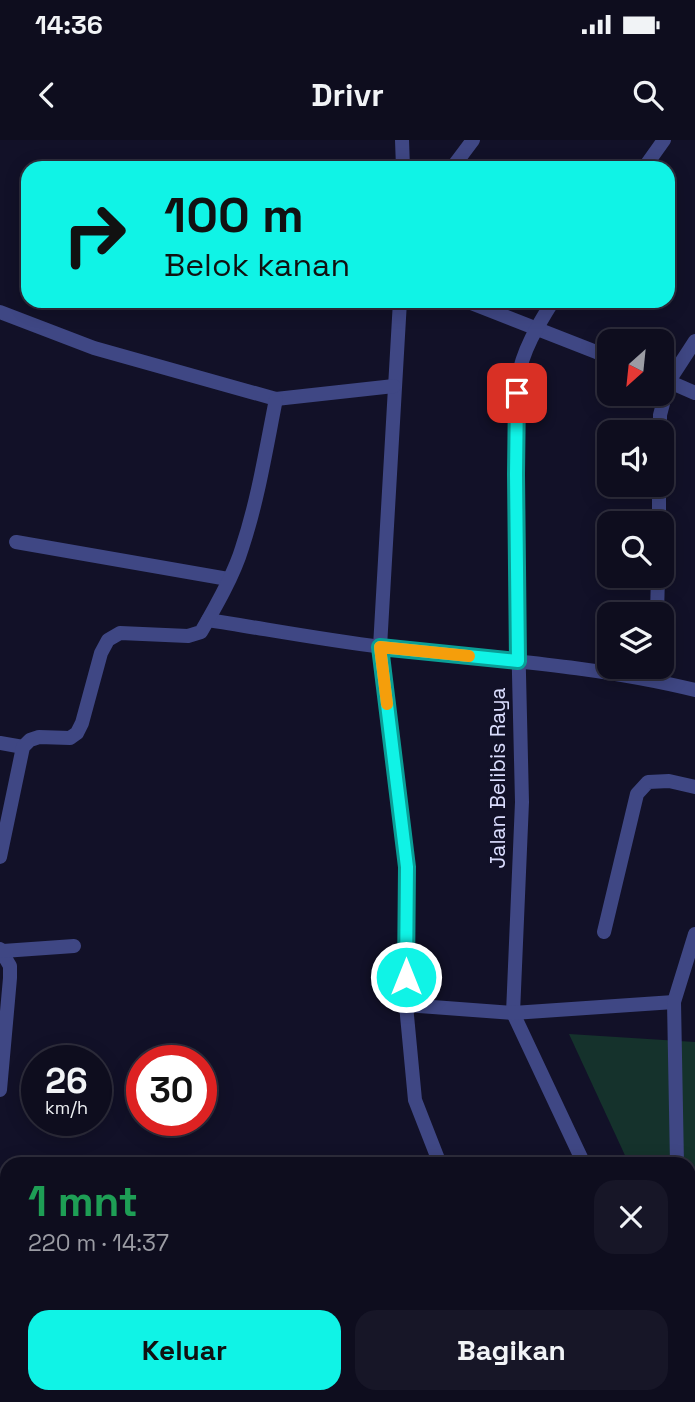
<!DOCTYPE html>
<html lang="id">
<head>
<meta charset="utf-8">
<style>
  body { margin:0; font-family:"Space Grotesk",sans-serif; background:#171627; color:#f1f3f6; height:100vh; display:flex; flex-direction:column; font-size:26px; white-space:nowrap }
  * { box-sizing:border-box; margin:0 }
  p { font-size:23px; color:#9b9ca4 }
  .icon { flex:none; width:38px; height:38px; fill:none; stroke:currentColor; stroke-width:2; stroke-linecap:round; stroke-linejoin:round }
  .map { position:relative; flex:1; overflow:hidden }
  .panel { position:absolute; left:0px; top:1017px; width:696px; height:247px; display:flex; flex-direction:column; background:#0e0d1e; border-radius:21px 21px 0 0; box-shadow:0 4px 18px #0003,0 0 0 2px #2e2d3c }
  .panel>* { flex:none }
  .top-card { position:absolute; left:21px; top:21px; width:654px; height:147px; border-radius:21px; box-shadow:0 4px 18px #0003,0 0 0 2px #2e2d3c; background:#10f3e6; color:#111; overflow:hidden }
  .needle { width:46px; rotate:207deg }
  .fabs { position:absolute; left:597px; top:189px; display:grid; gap:14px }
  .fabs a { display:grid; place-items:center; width:77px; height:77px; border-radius:14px; background:#0e0d1e; box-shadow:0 4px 18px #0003,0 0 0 2px #2e2d3c; font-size:35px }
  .speed { position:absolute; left:21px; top:905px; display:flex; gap:14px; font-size:35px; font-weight:700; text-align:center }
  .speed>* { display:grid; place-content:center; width:91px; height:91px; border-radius:50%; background:#0e0d1e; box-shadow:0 4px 18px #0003,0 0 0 2px #2e2d3c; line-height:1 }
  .speed small { font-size:18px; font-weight:400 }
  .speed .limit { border:10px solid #d22; background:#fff; color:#111 }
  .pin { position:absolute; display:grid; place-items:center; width:60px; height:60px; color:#fff; margin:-30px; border-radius:14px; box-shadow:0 4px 10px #0006 }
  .me { position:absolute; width:77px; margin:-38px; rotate:0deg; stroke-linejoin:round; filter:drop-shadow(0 0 5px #0008) }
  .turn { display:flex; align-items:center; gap:24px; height:147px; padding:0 28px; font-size:32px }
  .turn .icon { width:91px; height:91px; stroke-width:2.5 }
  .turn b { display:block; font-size:49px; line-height:60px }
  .round { display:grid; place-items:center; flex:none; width:74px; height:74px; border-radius:21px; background:#171627 }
  .headline { display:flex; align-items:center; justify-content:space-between; height:119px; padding:0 28px }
  h1 { font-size:42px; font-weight:700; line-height:52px; color:#1e9e55 }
  .action { display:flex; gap:14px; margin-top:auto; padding:14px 28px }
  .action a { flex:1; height:80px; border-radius:21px; background:#10f3e6; color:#111; font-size:28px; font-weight:700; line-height:80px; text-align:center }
  .action a+a { background:#171627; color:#f1f3f6 }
  .status { display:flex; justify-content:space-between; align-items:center; height:49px; padding:0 35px; background:#0e0d1e; direction:ltr }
  .status svg { height:19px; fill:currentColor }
  header { display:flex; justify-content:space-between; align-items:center; height:91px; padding:0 28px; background:#0e0d1e; font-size:32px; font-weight:700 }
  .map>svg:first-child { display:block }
  .green { fill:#15322c }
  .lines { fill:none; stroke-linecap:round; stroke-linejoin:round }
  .street { stroke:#3f4784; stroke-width:14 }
  .route-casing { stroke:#0a9e96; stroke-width:18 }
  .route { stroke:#10f3e6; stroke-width:12 }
  .slow { stroke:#f59e0b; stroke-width:12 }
  .labels { text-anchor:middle; stroke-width:5; stroke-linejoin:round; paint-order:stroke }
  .street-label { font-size:21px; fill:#dadcfd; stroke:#121128 }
</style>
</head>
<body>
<div class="status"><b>14:36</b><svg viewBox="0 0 49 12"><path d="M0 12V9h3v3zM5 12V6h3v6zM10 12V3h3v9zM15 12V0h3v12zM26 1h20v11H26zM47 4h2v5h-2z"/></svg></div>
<header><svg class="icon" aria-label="back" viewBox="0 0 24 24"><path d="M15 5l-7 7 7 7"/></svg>Drivr<svg class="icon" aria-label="search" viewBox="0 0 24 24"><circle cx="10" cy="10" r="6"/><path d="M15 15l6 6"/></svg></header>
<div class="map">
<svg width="695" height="1262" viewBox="0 0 695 1262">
  <rect width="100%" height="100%" fill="#121128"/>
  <path class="green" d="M569,894l126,8v262l-5,-12v-128h-61z"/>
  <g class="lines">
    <g class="street">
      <path d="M402,0l1,28"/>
      <path d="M452,28l21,-28"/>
      <path d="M644,28l20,-28"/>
      <path d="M400,161l-20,346 27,220 -1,138 9,95 25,64"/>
      <path d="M466,161l143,56"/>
      <path d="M553,161c-15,24 -31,50 -35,78l-2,95 1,115 5,213 -9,211 71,151"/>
      <path d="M0,172l94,36 182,51 118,-13"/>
      <path d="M663,239l32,14"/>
      <path d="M660,292v-17l9,-34 26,-40"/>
      <path d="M659,383v-38"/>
      <path d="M16,402l212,37"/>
      <path d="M657,474l1,-38"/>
      <path d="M208,480c58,9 116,20 174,27 105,12 211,18 313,43"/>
      <path d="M0,603l23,4"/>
      <path d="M0,717l23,-110 7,-7 9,-3 31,1 7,-5 5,-10 19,-70 7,-13 12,-7 68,3 13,-4c14,-24 33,-57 41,-84 16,-48 24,-99 34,-149"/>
      <path d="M604,792l33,-138 11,-12 21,-1 26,6"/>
      <path d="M0,809l10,17v12l-10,112"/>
      <path d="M3,811l71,-5"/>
      <path d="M406,865l107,8 161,-11"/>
      <path d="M677,1024l-3,-162 21,-68"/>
      <path d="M0,1099l7,1"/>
      <path d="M690,1250l5,12"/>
      <path d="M412,1256l2,6"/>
      <path d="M548,1256l3,6"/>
      <path d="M164,1262v-6"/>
    </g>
  </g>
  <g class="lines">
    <g class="route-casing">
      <path id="route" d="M406,837l1,-110 -27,-220 138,14 -2,-187 1,-81"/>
    </g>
    <use href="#route" class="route"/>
    <path class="slow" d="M387,564l-7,-57 89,9"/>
  </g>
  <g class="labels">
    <g class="street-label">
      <text transform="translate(498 638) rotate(-90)" y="7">Jalan Belibis Raya</text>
    </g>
  </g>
</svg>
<div class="fabs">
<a><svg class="needle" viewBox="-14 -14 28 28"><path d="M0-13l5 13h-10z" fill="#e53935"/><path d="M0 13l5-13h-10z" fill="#9b9ca4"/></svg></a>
<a><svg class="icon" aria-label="sound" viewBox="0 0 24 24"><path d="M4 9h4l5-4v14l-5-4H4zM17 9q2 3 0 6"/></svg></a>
<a><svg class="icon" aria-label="search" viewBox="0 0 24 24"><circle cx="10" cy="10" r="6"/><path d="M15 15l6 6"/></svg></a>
<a><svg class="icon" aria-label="layers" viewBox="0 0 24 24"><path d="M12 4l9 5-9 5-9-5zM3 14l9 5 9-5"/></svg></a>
</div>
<div class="speed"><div>26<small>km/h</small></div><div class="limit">30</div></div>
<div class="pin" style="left:517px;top:253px;background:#d93025"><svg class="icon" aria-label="arrive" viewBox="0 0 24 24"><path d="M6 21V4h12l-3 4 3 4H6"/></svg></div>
<svg class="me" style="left:406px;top:837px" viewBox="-20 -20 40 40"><circle r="17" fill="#10f3e6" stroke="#fff" stroke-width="3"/><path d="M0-11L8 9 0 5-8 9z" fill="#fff"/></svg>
<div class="top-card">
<div class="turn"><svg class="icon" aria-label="right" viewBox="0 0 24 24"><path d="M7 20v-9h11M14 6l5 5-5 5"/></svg><div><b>100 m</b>Belok kanan</div></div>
</div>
<section class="panel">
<div class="headline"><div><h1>1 mnt</h1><p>220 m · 14:37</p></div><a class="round"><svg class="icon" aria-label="close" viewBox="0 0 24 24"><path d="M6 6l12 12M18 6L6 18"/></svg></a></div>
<div class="action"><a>Keluar</a><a>Bagikan</a></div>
</section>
</div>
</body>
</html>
